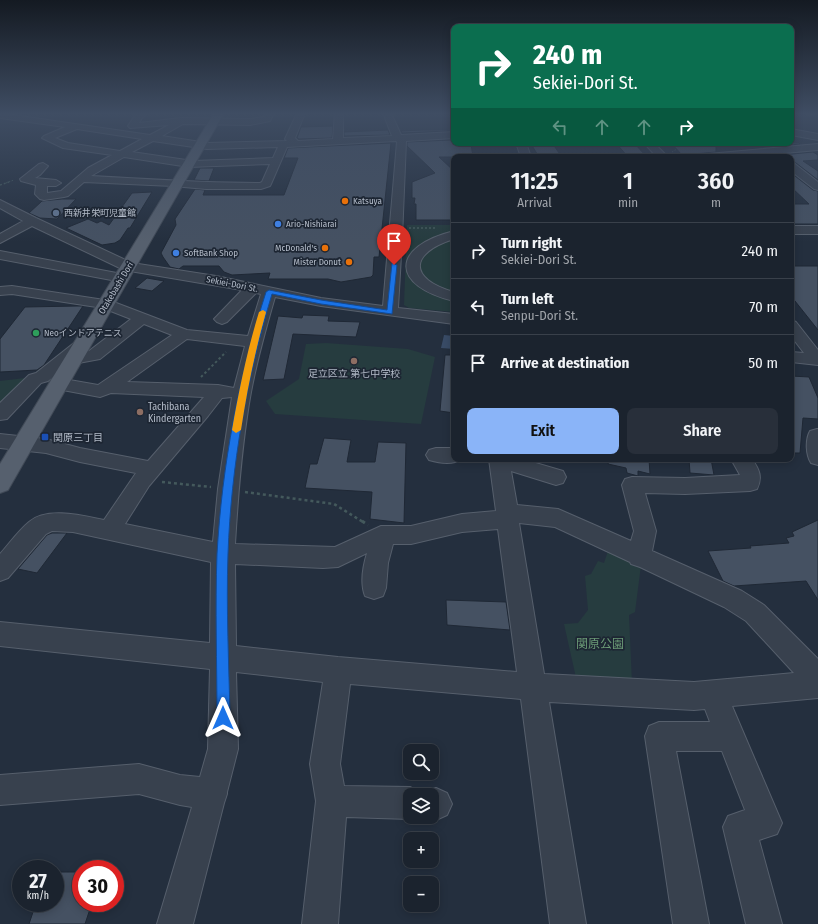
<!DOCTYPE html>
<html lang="en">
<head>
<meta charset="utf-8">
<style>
  body { margin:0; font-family:"Fira Sans Condensed","Noto Sans JP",sans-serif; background:#282f3a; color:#f1f3f6; height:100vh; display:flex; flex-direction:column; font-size:15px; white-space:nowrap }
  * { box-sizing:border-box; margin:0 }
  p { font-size:13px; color:#a0a4aa }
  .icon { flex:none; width:22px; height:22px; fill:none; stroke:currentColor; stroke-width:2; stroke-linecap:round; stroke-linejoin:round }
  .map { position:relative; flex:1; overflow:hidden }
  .panel { position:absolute; left:451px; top:154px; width:343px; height:308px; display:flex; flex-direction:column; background:#1b232e; border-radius:8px; box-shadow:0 2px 10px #0003,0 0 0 1px #39404a }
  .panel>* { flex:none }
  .guide { position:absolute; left:451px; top:24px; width:343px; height:122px; border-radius:8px; box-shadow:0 2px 10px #0003,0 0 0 1px #39404a; background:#0b6e4f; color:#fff; overflow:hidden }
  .fabs { position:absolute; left:403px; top:744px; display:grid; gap:8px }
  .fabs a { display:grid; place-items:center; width:36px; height:36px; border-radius:8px; background:#1b232e; box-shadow:0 2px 10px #0003,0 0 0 1px #39404a; font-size:20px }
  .speed { position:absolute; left:12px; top:860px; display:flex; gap:8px; font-size:20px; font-weight:700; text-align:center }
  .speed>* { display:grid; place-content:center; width:52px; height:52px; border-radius:50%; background:#1b232e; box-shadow:0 2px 10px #0003,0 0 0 1px #39404a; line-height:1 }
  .speed small { font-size:10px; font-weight:400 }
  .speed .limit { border:6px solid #d22; background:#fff; color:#111 }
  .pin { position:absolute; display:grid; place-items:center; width:34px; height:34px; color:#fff; margin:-41px -17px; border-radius:50% 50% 50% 0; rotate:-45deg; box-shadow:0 0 4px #0007 }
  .pin .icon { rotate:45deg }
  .me { position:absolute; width:44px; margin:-22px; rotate:0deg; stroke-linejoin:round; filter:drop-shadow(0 0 3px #0008) }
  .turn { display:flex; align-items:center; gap:14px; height:84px; padding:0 16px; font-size:18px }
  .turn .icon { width:52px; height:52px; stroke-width:2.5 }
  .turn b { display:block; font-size:28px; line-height:34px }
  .lanes { display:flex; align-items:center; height:38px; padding:0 16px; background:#0003; justify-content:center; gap:20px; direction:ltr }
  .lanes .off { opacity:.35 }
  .eta { display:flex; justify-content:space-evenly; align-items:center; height:68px; text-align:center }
  .eta b { font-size:24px; font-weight:600; line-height:28px }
  .primary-button { display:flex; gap:8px; margin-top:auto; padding:8px 16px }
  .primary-button a { flex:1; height:46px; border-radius:8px; background:#8ab4f8; color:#111; font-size:16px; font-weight:600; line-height:46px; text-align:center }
  .primary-button a+a { background:#282f3a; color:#f1f3f6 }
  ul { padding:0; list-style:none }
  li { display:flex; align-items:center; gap:12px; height:56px; padding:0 16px; border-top:1px solid #39404a }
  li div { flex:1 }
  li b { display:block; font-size:15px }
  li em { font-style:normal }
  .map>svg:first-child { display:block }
  .green { fill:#263c3f }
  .water { fill:#394c67 }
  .building { fill:#455162; stroke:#1f2835 }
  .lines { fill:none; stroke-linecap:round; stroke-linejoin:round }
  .minor-casing { stroke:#565f6c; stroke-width:2 }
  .major-casing { stroke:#414a57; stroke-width:2 }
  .path-far4 { stroke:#44595c; stroke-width:1; stroke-dasharray:1.5 1.5; stroke-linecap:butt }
  .path-far3 { stroke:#44595c; stroke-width:1.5; stroke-dasharray:2 2; stroke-linecap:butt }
  .path-far2 { stroke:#44595c; stroke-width:2; stroke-dasharray:2.5 2.5; stroke-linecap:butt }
  .path-far1 { stroke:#44595c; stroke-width:2.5; stroke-dasharray:3 3; stroke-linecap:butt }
  .path { stroke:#44595c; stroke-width:3; stroke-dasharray:3.5 3.5; stroke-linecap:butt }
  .minor { fill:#38414e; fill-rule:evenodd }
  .major { fill:#56606e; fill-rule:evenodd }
  .rail-casing { stroke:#5a6575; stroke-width:2 }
  .rail { stroke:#1d2633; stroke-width:1.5; stroke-dasharray:4.5; stroke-linecap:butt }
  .route { fill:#1a73e8; stroke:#114b97 }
  .slow { fill:#f59e0b }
  .food-dot { fill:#e8710a; stroke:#1d2633; stroke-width:1.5 }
  .service-dot { fill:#5c6f8a; stroke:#1d2633; stroke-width:1.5 }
  .shop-dot { fill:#3f7fe0; stroke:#1d2633; stroke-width:1.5 }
  .leisure-dot { fill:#2e9e5b; stroke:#1d2633; stroke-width:1.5 }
  .education-dot { fill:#8d6e63; stroke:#1d2633; stroke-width:1.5 }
  .transit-dot { fill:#1a4fb4; stroke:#1d2633; stroke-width:1.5 }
  .labels { text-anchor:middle; stroke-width:3.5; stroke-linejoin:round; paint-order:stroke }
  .far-poi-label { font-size:9px; fill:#b4bcc9; stroke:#1d2633; text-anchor:start }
  .far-street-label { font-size:9px; fill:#b4bcc9; stroke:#1d2633 }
  .poi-label { font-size:10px; fill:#b4bcc9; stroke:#1d2633; text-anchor:start }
  .near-park-label { font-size:12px; fill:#6b9a76; stroke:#1d2633 }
</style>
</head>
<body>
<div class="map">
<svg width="818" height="924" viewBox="0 0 818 924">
  <rect width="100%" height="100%" fill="#242f3e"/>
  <g class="green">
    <path d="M407,225h47v87l-45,-4 -5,-3z"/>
    <path d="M326,343l82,6 27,8 -14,67 -146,-10 -9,-13 33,-22 7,-35z"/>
    <path d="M33,377l-33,32v-28z"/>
    <path d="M609,548l32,17 -6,47 -6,3 3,68 -55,-1 -13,-58 14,-1 10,-13 -3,-34 6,-2 7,-13 6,2z"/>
  </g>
  <path class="water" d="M444,335l10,1v13l-13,-1z"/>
  <g class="building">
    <path d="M333,126l-1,12 -33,1 -2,-1 4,-11z"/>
    <path d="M388,130l2,5 -46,1v-4z"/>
    <path d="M422,130h25l1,1 -46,2 -1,-2z"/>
    <path d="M451,140l2,4h18l2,13h-34l15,14v49h-38v-16h-2l1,-6h-3v-16l23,-9 -28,-27v-4z"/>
    <path d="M391,143l-12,114h-5l-1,18 -2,2 -30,5 -13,-3h-60l2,-6 -38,2 -8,-3 -5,-6h-36l-4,3 -9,-2 -7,-10 -2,-4 15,-28 -1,-6 20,-30 10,1 -2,5h81l14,-37h-14l4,-10z"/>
    <path d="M552,143l10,14h-23l-8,-13z"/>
    <path d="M616,143h18l13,14h-19z"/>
    <path d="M671,143h45v9l-34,3z"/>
    <path d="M765,143h34l1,1 -29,3z"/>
    <path d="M813,152l5,3v5l-15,1 15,10v9l-22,-17 -5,-1v-5h-5l-3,-2z"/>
    <path d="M200,168h14l-5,13 -15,-1z"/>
    <path d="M791,173l22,17 5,1v33h-27v-20h18l-18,-17z"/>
    <path d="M152,192l-22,36h-2l-8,12 -5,3 -13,2 -36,-17 22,-9 9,4 4,-2 8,4 23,-32z"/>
    <path d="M62,199h14l-19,20 -17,-1 -11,-5 13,-12z"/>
    <path d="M791,266h27v64l-27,-34z"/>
    <path d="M147,278l17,3 -12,10 -17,-3z"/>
    <path d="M77,306h6l-39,59 -7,5 -37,2v-33l25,-32z"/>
    <path d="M303,315l26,1 -1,5 32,1 -4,15 -63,-3 -9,45 -21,1 15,-64 24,2z"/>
    <path d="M445,355h9v58l-14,-2z"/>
    <path d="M791,376l18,1 9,21v21l-15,-1 -3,35h-9z"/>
    <path d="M324,438l27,2 -4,22h28l3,-20 28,1 -2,80 -34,-4 2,-27 -67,-4 5,-24h7z"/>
    <path d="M609,459h40l1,15 -12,-3v5l-11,-3 -1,-5 -18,-4z"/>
    <path d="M689,459h22l3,16 -24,-2z"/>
    <path d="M818,520v80l-12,-19 -72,5 -11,-5 -15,-30 43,-3 -1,-2 39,-3 -3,-5 8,-2 -2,-4z"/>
    <path d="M52,533h15l-30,40 -19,-4 29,-34z"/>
    <path d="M446,600l60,2 4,28 -63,-5z"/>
    <path d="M55,872h26v31h11l-7,21h-56l7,-21h19z"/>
  </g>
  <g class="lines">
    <g class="minor-casing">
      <g id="minor">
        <path d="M0,113l150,22 19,-10 -39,3 -2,-2 8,-12 12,-1 -6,5 -3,5 42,-5 69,1 14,-2 2,-4h8l-4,8 -20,4 -67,-1 -21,12 45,7 80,-2 -2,-2 12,-26h8l-10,25 3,3 35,-2 2,-26h8v25l49,-2 -9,-23h8l10,22 53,-3v6l-48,3 -4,97 -4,70 56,6v10l-133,-18 -46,-9c-9,31 -18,63 -24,95 -9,50 -13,102 -16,152l100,3 46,-21h30l51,-12 34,-3 -7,-52h33l41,12 3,6 -3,6 -7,2 -45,-14 6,34 41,4 73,32 3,-10 -12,-46 3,-6 7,-2 53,1 55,-3 -9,-16h21c7,10 11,18 5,30l-7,2 -65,3 -40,-1 11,38 -4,20 90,40 22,14 54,54v39l-86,8 50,117 -5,11 -18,6 23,84h-36l-23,-97 5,-11 17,-6 -23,-59h-46l33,173h-36l-28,-188 4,-10 10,-4h51l-5,-13 -11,1 -145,-8 37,222h-36l-29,-225 -171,-15 -10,80 4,22 66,1 11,6 15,-5 11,5 5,11 -5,11 -11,5 -10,-3h6v-22h-22v22h4l-4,2 -64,-2 -8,107h-36l14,-123 -6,-37 13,-82 -87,-10 2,77 -11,43v2l-3,9 -31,121h-36l35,-117 -12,-2 -41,-11 -139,11v-30l139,-11 41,11 20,2 8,-28 2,-80 -210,-23v-24l210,21 1,-81 -138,-30 -21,-1 -6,3 -38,44 -8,3v-27c9,-10 18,-23 29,-32 18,-16 55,-6 75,-2l32,-47 -56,-11 -34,-9 -46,-5v-14l46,5 34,9 68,13 56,-64 -93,-4 -11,4 -48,-9 -3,-4 3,-4 6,-2 40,7 74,-50 -28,-11 -44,35 -27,5 -3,-1 -22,18 -7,2 -34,36 -7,1v-17l29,-28 7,-2 38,-30 6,-1 6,1 2,4 -4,5 5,-1 42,-32 -28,-11 -91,-14 -12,1v-8l12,-1 99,15 76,29 61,6 13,-42 -5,-1 -29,29 -5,2 -5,-2 -3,-3 3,-3 25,-26 -118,-20 -92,-44 -32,17v-9l23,-13 -23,-13v-8l36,18 96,45 84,13 105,22 62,8 14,-164 -1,-1 -109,6 -16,37 -1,2 -9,3h-55l-33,-3 -89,-4 -16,14 -4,1 -20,3 -4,-1 -5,-5 1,-9 -15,-4 -1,-2 19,-15 4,-1 5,3 -8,9 -5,3 21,2 5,3 -5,3h-9v7l14,-2 27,-23 24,-13 -49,-7 -21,-10 2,-2 21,-9 -65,-9zM77,129l65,10 -22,12 -52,-8 -13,-5zM153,141l54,8 71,-2 -5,11 -80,3 -61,-9zM124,157l65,10 81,-3 -8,18 -2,1c-57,0 -112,-4 -169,-7zM187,339l58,7 -11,42 -16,-3 -91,-3zM232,397l-14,92 -5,53 -88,-18 24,-38 59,-70 14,-18zM519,523l36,4 75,35 1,2 9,3 84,40 22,14 48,52 -100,9 -150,-8zM498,529l19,143 -179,-15 -102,-11 -1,-82 88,4 15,-1 29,-14c-4,13 -7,30 -2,43l9,3 9,-3 3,-8 2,-25 5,-19h18l51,-12z"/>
        <path d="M791,129l27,5v6l-27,-5z"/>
        <path d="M516,143h10l5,14h-10z"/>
        <path d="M644,143h10l14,14h-11z"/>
        <path d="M818,144v6l-77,7h-38l5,-3z"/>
        <path d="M791,163l4,1 23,18v8l-4,-1 -23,-18z"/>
        <rect x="791" y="226" width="27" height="8"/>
        <path d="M454,231v8c-45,14 -46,40 0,53v9c-63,-15 -64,-54 0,-70z"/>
        <path d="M0,251l122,23 5,1 2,3 -2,3 -5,1 -122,-23z"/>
        <path d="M791,320l5,2 22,28v15l-27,-3v-10l13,1 -13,-17z"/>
        <path d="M817,429h1v36l-7,-2c-5,-8 -6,-23 -1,-32z"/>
        <path d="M436,448h18v11h8c-9,6 -23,4 -33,1l-3,-5 3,-5z"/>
      </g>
    </g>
    <g class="major-casing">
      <path id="major" d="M214,113h10l-216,377 -8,3v-29z"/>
    </g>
    <g class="path-far4">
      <path d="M672,152l8,-5"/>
      <path d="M6,183l8,-3"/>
    </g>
    <g class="path-far3">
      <path d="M0,185l9,-3"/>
      <path d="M409,228h27"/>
    </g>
    <path class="path-far2" d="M201,377l25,-25"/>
    <g class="path-far1">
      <path d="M162,482l49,5"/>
      <path d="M245,492l89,12 29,18"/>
    </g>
    <path class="path" d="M362,521l6,4"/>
    <use href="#minor" class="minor"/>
    <use href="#major" class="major"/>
    <g class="rail-casing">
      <path id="rail" d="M805,113l13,3"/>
    </g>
    <use href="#rail" class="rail"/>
  </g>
  <linearGradient id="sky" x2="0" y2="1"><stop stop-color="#141a22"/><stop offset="0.47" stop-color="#3f4d63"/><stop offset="1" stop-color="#3f4d63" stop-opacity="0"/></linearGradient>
  <rect width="818" height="242" fill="url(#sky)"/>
  <path class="route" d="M392,263l5,2 -5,49 -71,-10 -49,-10c-25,83 -41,173 -44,260 -2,55 1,110 2,164l-2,5 -5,2 -4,-2 -2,-5c0,-54 -2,-110 0,-164 5,-89 22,-178 49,-262l3,-2 52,10 66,10z"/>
  <path class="slow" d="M263,310l3,2c-11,39 -19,78 -25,118l-5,3 -4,-3c7,-40 15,-79 27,-118z"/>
  <g class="food-dot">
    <circle cx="345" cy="201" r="4"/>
    <circle cx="325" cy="248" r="4"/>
    <circle cx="349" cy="262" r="4"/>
  </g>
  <circle class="service-dot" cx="56" cy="213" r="4"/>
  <g class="shop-dot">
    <circle cx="278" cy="224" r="4"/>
    <circle cx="176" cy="253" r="4"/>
  </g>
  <circle class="leisure-dot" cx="36" cy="333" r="4"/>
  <g class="education-dot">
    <circle cx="354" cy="361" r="4"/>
    <circle cx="140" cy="412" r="4"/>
  </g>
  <rect class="transit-dot" x="41" y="433" width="8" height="8" rx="2"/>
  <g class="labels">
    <g class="far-poi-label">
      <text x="353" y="204">Katsuya</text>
      <text x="64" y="216">西新井栄町児童館</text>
      <text x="286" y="227">Ario-Nishiarai</text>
      <text x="317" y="251" text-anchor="end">McDonald's</text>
      <text x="184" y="256">SoftBank Shop</text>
      <text x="341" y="265" text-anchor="end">Mister Donut</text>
      <text x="44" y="336">Neoインドアテニス</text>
    </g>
    <g class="far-street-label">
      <text transform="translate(232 284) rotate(11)" y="3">Sekiei-Dori St.</text>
      <text transform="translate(116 288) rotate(-59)" y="3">Otakebashi Dori</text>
    </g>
    <g class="poi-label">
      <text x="354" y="377" text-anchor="middle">足立区立 第七中学校</text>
      <text x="148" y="410">Tachibana<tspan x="148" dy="12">Kindergarten</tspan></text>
      <text x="53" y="441">関原三丁目</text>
    </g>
    <g class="near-park-label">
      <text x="600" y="648">関原公園</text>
    </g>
  </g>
</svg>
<div class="fabs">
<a><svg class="icon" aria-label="search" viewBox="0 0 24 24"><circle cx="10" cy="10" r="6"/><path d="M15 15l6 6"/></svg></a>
<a><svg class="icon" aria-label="layers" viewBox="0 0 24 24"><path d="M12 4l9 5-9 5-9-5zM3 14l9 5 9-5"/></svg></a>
<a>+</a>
<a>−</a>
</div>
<div class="speed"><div>27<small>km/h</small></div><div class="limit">30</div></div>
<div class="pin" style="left:394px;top:265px;background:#d93025"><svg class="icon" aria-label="arrive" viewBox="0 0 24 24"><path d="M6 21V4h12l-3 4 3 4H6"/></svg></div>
<svg class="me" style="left:223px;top:718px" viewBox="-20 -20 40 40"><path d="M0-17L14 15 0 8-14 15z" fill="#1a73e8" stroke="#fff" stroke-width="4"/></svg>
<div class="guide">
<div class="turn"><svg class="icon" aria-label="right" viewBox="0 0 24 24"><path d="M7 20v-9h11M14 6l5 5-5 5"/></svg><div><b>240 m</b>Sekiei-Dori St.</div></div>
<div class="lanes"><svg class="icon off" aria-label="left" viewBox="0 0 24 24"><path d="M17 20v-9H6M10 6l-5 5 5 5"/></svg><svg class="icon off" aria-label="ahead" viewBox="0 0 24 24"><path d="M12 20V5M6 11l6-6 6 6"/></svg><svg class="icon off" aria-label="ahead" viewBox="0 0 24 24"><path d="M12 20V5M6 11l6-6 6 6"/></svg><svg class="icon" aria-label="right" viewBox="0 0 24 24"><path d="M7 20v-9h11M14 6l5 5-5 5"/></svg></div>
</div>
<section class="panel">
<div class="eta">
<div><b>11:25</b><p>Arrival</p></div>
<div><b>1</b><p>min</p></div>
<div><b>360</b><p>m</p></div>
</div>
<ul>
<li><svg class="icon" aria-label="right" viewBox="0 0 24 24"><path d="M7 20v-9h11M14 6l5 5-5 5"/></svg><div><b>Turn right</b><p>Sekiei-Dori St.</p></div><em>240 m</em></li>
<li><svg class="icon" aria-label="left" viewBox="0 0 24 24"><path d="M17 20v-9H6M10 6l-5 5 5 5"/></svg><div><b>Turn left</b><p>Senpu-Dori St.</p></div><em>70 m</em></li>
<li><svg class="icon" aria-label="arrive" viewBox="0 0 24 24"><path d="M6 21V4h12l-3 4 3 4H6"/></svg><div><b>Arrive at destination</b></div><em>50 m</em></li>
</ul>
<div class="primary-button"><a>Exit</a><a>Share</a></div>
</section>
</div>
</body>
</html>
